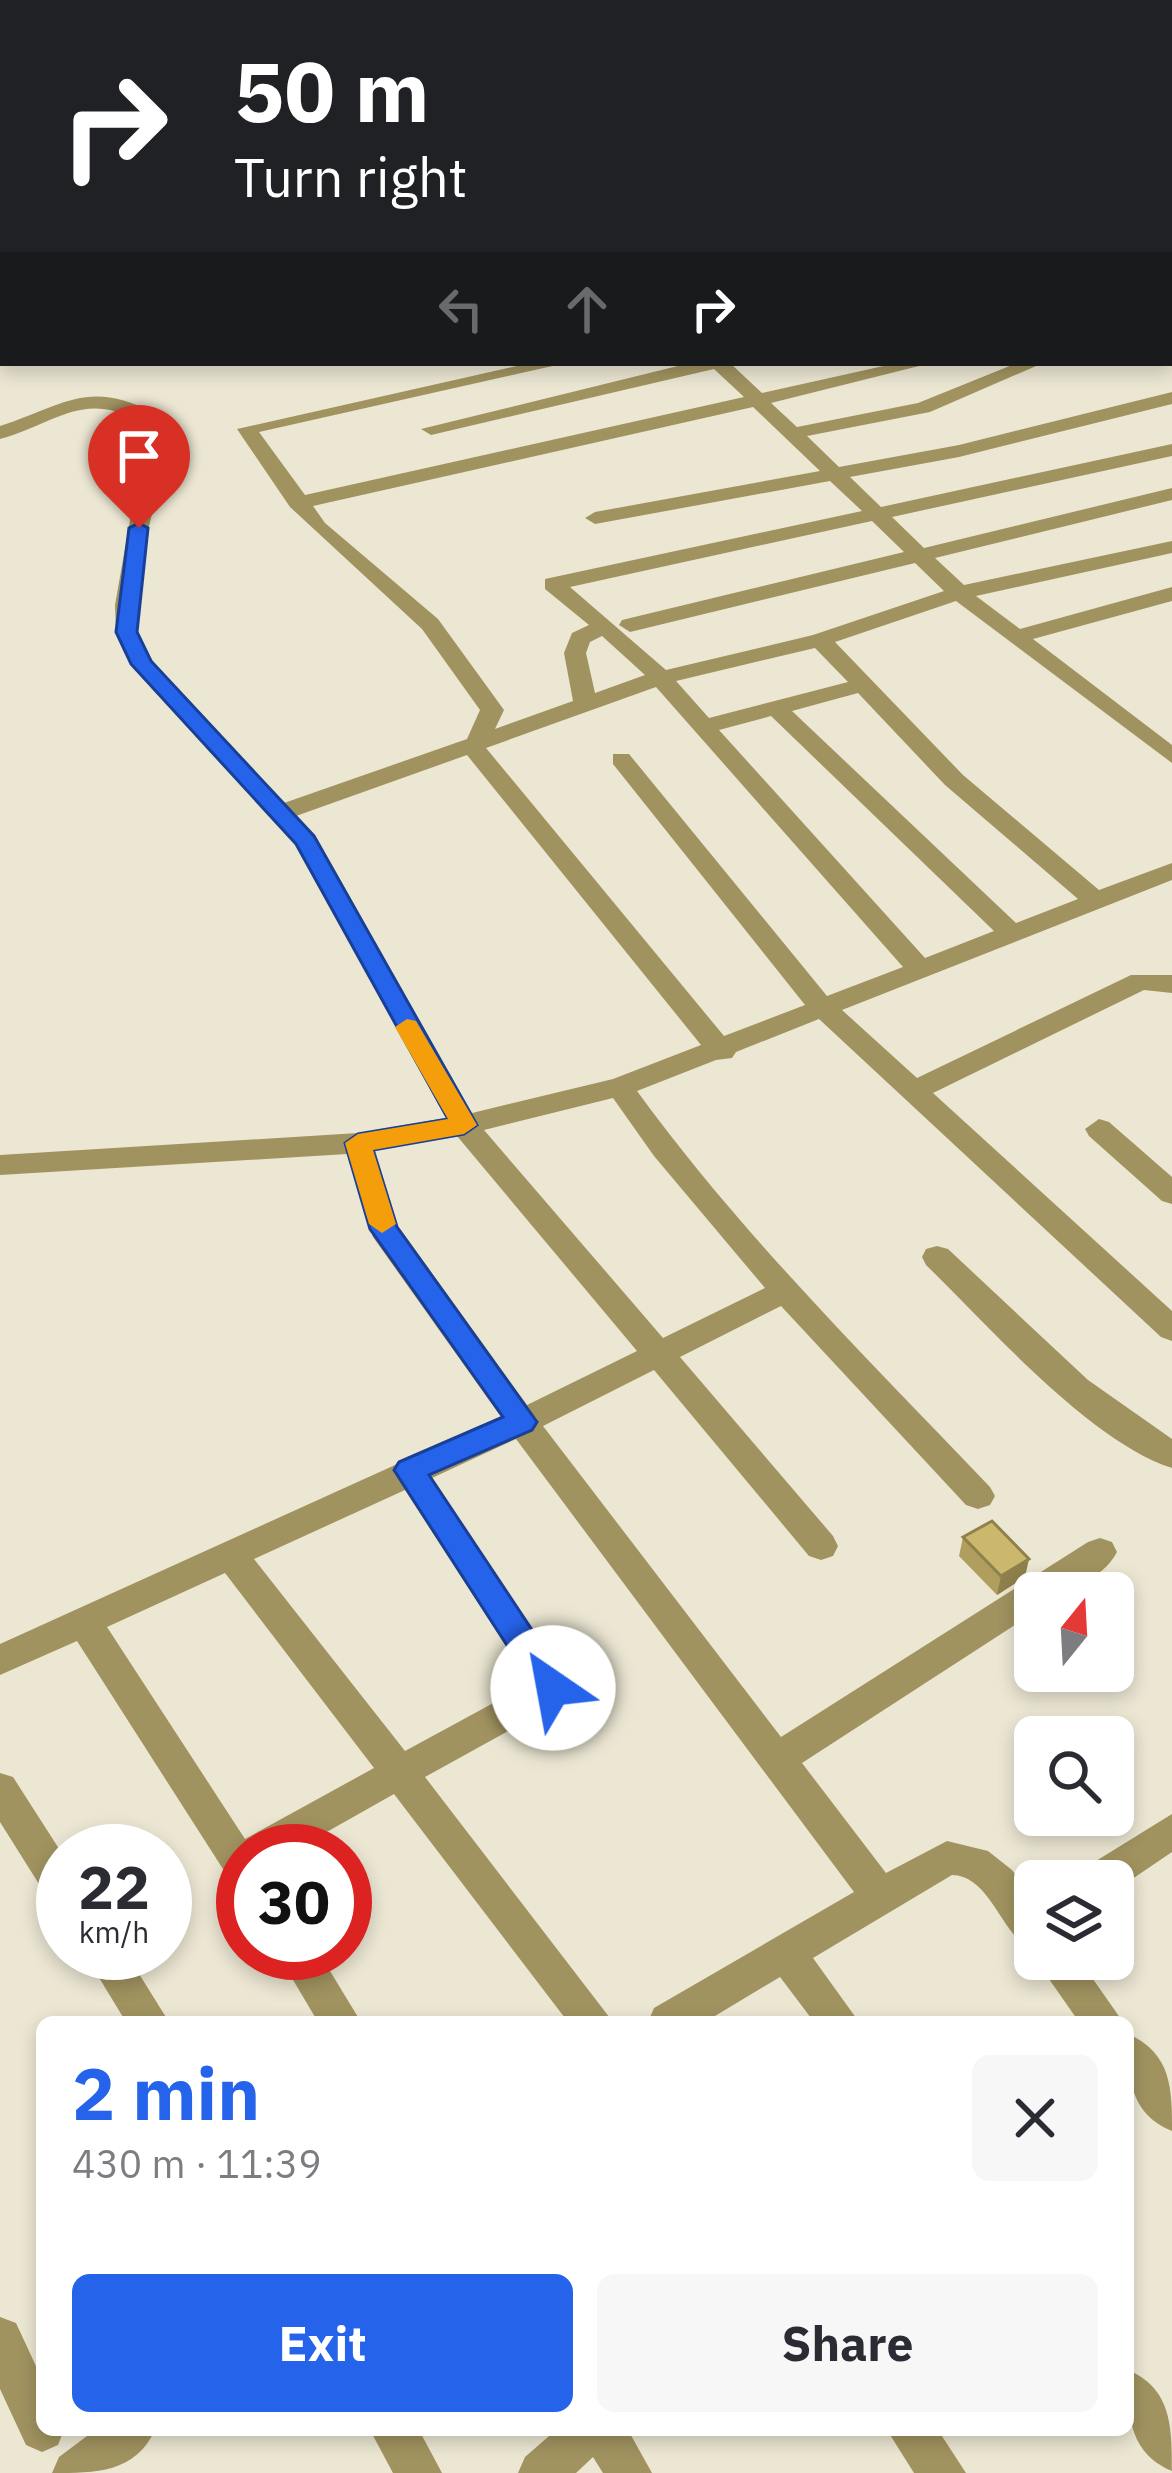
<!DOCTYPE html>
<html lang="en">
<head>
<meta charset="utf-8">
<style>
  body { margin:0; font-family:"IBM Plex Sans",sans-serif; background:#f7f7f7; color:#2b2b33; height:100vh; display:flex; flex-direction:column; font-size:45px; white-space:nowrap }
  * { box-sizing:border-box; margin:0 }
  p { font-size:39px; color:#7c7c81 }
  .icon { flex:none; width:66px; height:66px; fill:none; stroke:currentColor; stroke-width:2; stroke-linecap:round; stroke-linejoin:round }
  .map { position:relative; flex:1; overflow:hidden }
  .drawer { position:absolute; left:36px; top:2016px; width:1098px; height:420px; display:flex; flex-direction:column; background:#fff; border-radius:18px; box-shadow:0 6px 18px #0003 }
  .drawer>* { flex:none }
  .top-card { position:absolute; left:0px; top:0px; width:1173px; height:366px; box-shadow:0 6px 18px #0003; background:#202124; color:#fff; overflow:hidden }
  .needle { width:78px; rotate:18deg }
  .fabs { position:absolute; left:1014px; top:1572px; display:grid; gap:24px }
  .fabs a { display:grid; place-items:center; width:120px; height:120px; border-radius:18px; background:#fff; box-shadow:0 6px 18px #0003; font-size:60px }
  .speed { position:absolute; left:36px; top:1824px; display:flex; gap:24px; font-size:60px; font-weight:700; text-align:center }
  .speed>* { display:grid; place-content:center; width:156px; height:156px; border-radius:50%; background:#fff; box-shadow:0 6px 18px #0003; line-height:1 }
  .speed small { font-size:30px; font-weight:400 }
  .speed .limit { border:18px solid #d22; background:#fff; color:#111 }
  .pin { position:absolute; display:grid; place-items:center; width:102px; height:102px; color:#fff; margin:-123px -51px; border-radius:50% 50% 50% 0; rotate:-45deg; box-shadow:0 0 12px #0007 }
  .pin .icon { rotate:45deg }
  .me { position:absolute; width:132px; margin:-66px; rotate:327deg; stroke-linejoin:round; filter:drop-shadow(0 0 9px #0008) }
  .turn { display:flex; align-items:center; gap:42px; height:252px; padding:0 36px; font-size:54px }
  .turn .icon { width:156px; height:156px; stroke-width:2.5 }
  .turn b { display:block; font-size:84px; line-height:102px }
  .lanes { display:flex; align-items:center; height:114px; padding:0 36px; background:#0003; justify-content:center; gap:60px; direction:ltr }
  .lanes .off { opacity:.35 }
  .round { display:grid; place-items:center; flex:none; width:126px; height:126px; border-radius:18px; background:#f7f7f7 }
  .overview { display:flex; align-items:center; justify-content:space-between; height:204px; padding:0 36px }
  h1 { font-size:72px; font-weight:700; line-height:90px; color:#2563eb }
  .action { display:flex; gap:24px; margin-top:auto; padding:24px 36px }
  .action a { flex:1; height:138px; border-radius:18px; background:#2563eb; color:#fff; font-size:48px; font-weight:700; line-height:138px; text-align:center }
  .action a+a { background:#f7f7f7; color:#2b2b33 }
  .map>svg:first-child { display:block }
  .lines { fill:none; stroke-linecap:round; stroke-linejoin:round }
  .minor { fill:#a19360; fill-rule:evenodd }
  .wall { fill:#af9e5e }
  .shaded-wall { fill:#8f814c }
  .building { fill:#ccb86d; stroke:#8f814c; stroke-width:3 }
  .route { fill:#2563eb; stroke:#184099; stroke-width:3 }
  .slow { fill:#f59e0b }
</style>
</head>
<body>
<div class="map">
<svg width="1172" height="2473" viewBox="0 0 1172 2473">
  <rect width="100%" height="100%" fill="#ece7d3"/>
  <g class="lines">
    <g class="minor">
      <path d="M21,0h37l2,3h-37z"/>
      <path d="M314,0h19l2,3h-19z"/>
      <path d="M496,0h22l2,3h-22z"/>
      <path d="M884,0h21l2,3h-21z"/>
      <path d="M974,0h20l2,3h-20z"/>
      <path d="M1147,0h22l2,3h-22z"/>
      <rect x="1170" y="54" width="2" height="9"/>
      <path d="M1172,104v10l-2,1v-10z"/>
      <path d="M1,135l2,1v13l-3,-1z"/>
      <path d="M3,182v10l-3,1v-10z"/>
      <rect x="1170" y="198" width="2" height="11"/>
      <rect x="1170" y="227" width="2" height="11"/>
      <rect x="1170" y="261" width="2" height="10"/>
      <rect x="0" y="345" width="3" height="12"/>
      <path d="M1170,350l2,1v12l-2,-1z"/>
      <path d="M530,363h36l-307,69 46,63 439,-98 -30,-28 -283,66 -10,-6 269,-66h40l32,30 135,-30h34l-160,40 26,24 121,-24 99,-40h26l-113,49 -123,24 32,31 120,-22 213,-53v12l-213,53 -109,20 31,30 291,-63v12l-280,61 32,31 248,-60v12l-237,58 29,27 208,-44v12l-196,43 44,33 152,-42v14l-139,38 139,106v18l-216,-162 -121,41 128,133 136,115 73,-27v17l-330,130 75,68 214,-103h41v18l-28,-3 -211,103 239,218v30l-11,-4 -342,-318 -83,33 -4,6 -16,2 -79,31c104,143 231,268 353,396l5,9 -5,9 -12,4 -12,-4 -185,-199 -101,51 153,179 5,10 -5,10 -12,4 -12,-4 -155,-186 -111,56 238,311 307,-195 12,-4 12,4 5,10c-14,28 -53,41 -82,41v19l-233,151 84,110 61,-32 41,10 24,19 23,31v50c-34,-13 -43,-75 -83,-76l-139,83 46,64h-45l-34,-45 -75,45h-57l6,-14 200,-116 -338,-453 -84,39 139,210 -5,11 -141,78 188,245h-45l-174,-228 -101,57h-50v34l-13,-5 -153,-239 -77,34v-31l501,-227 -128,-180 -26,-83 -347,21v-20l358,-22 88,-15 -151,-274 -161,-175 -18,-37 -1,-27 27,-153 -3,-31c-57,-31 -84,3 -139,18v-13c64,-21 89,-48 156,-12 24,63 -36,159 -17,220 14,46 109,131 145,169l183,-64 13,-29 -58,-81 -132,-122 -53,-78zM753,407l67,64 -225,41 -10,6 10,6 235,-43 32,30 -317,68v10l44,36 -17,8 -8,20 9,48 -78,28 9,-19 -66,-91 -113,-96 -12,-17zM872,521l32,31 -282,68 -3,5 11,7 285,-69 29,28 -131,44 -147,35 -96,-83zM602,636l43,39 -50,18 -9,-40 4,-11zM815,648l33,34 -139,36 -33,-37zM656,687l247,280 -76,29 -198,-242h-16v10l192,241 -81,31 -238,-288zM858,693l87,92 133,114 -62,24 -224,-212zM771,716l223,215 -69,27 -206,-228zM467,755l234,290 -88,34 -141,34 -154,-272 -22,-25zM613,1098l41,58 111,132 -102,50 -179,-208zM457,1136l180,215 -110,54 -129,-179 -23,-76zM405,1490l125,193 -125,68 -151,-192zM225,1573l149,195 -129,71 -138,-212z"/>
      <path d="M1099,1119l10,3 63,55v27l-10,-3 -73,-65 -4,-7z"/>
      <path d="M937,1246l11,3 140,131 84,59v29c-83,-27 -183,-142 -246,-203l-4,-8 4,-8z"/>
      <path d="M0,1773l13,4 50,78v51l-14,-6 -49,-78z"/>
      <path d="M1172,1814v38l-59,40v-11h-35l5,-12z"/>
      <path d="M84,1953h42l43,69h-43z"/>
      <path d="M277,1953h42l42,69h-43z"/>
      <path d="M1035,1959h44l44,63h-44z"/>
      <path d="M1128,2034c44,19 44,56 44,97 -44,-18 -44,-56 -44,-97z"/>
      <path d="M0,2317l16,6 26,56v51h22l-6,15 -16,7 -16,-7 -26,-56z"/>
      <path d="M1128,2370c44,19 44,57 44,101 -45,-19 -44,-59 -44,-101z"/>
      <path d="M95,2430h60c-20,43 -59,43 -103,43l7,-16z"/>
      <path d="M370,2430h49l23,43h-49z"/>
      <path d="M556,2430h72l24,43h-49l-10,-16 -17,16h-58l7,-16z"/>
      <path d="M887,2430h51l28,43h-52z"/>
    </g>
  </g>
  <path class="wall" d="M963,1537l62,40 -28,18 -38,-39z"/>
  <path class="shaded-wall" d="M1029,1559l-4,18 -28,18 4,-19z"/>
  <path class="building" d="M992,1521l37,38 -28,17 -38,-39z"/>
  <path class="route" d="M139,523l9,5 -11,104 14,29 163,175 163,289 -13,9 -91,16 24,77 140,195 -5,8 -103,45 135,203 5,10 -5,10h-23l-147,-228 5,-8 104,-45 -133,-188 -25,-86 13,-9 90,-15 -152,-275 -165,-180 -15,-32 13,-104z"/>
  <path class="slow" d="M407,1019l9,2 61,104 -13,9 -91,16 23,74 -14,9 -13,-9 -24,-81 13,-9 90,-15 -53,-92z"/>
</svg>
<div class="fabs">
<a><svg class="needle" viewBox="-14 -14 28 28"><path d="M0-13l5 13h-10z" fill="#e53935"/><path d="M0 13l5-13h-10z" fill="#7c7c81"/></svg></a>
<a><svg class="icon" aria-label="search" viewBox="0 0 24 24"><circle cx="10" cy="10" r="6"/><path d="M15 15l6 6"/></svg></a>
<a><svg class="icon" aria-label="layers" viewBox="0 0 24 24"><path d="M12 4l9 5-9 5-9-5zM3 14l9 5 9-5"/></svg></a>
</div>
<div class="speed"><div>22<small>km/h</small></div><div class="limit">30</div></div>
<div class="pin" style="left:139px;top:528px;background:#d93025"><svg class="icon" aria-label="arrive" viewBox="0 0 24 24"><path d="M6 21V4h12l-3 4 3 4H6"/></svg></div>
<svg class="me" style="left:553px;top:1688px" viewBox="-20 -20 40 40"><circle r="19" fill="#fff"/><path d="M0-13L10 11 0 6-10 11z" fill="#2563eb"/></svg>
<div class="top-card">
<div class="turn"><svg class="icon" aria-label="right" viewBox="0 0 24 24"><path d="M7 20v-9h11M14 6l5 5-5 5"/></svg><div><b>50 m</b>Turn right</div></div>
<div class="lanes"><svg class="icon off" aria-label="left" viewBox="0 0 24 24"><path d="M17 20v-9H6M10 6l-5 5 5 5"/></svg><svg class="icon off" aria-label="ahead" viewBox="0 0 24 24"><path d="M12 20V5M6 11l6-6 6 6"/></svg><svg class="icon" aria-label="right" viewBox="0 0 24 24"><path d="M7 20v-9h11M14 6l5 5-5 5"/></svg></div>
</div>
<section class="drawer">
<div class="overview"><div><h1>2 min</h1><p>430 m · 11:39</p></div><a class="round"><svg class="icon" aria-label="close" viewBox="0 0 24 24"><path d="M6 6l12 12M18 6L6 18"/></svg></a></div>
<div class="action"><a>Exit</a><a>Share</a></div>
</section>
</div>
</body>
</html>
